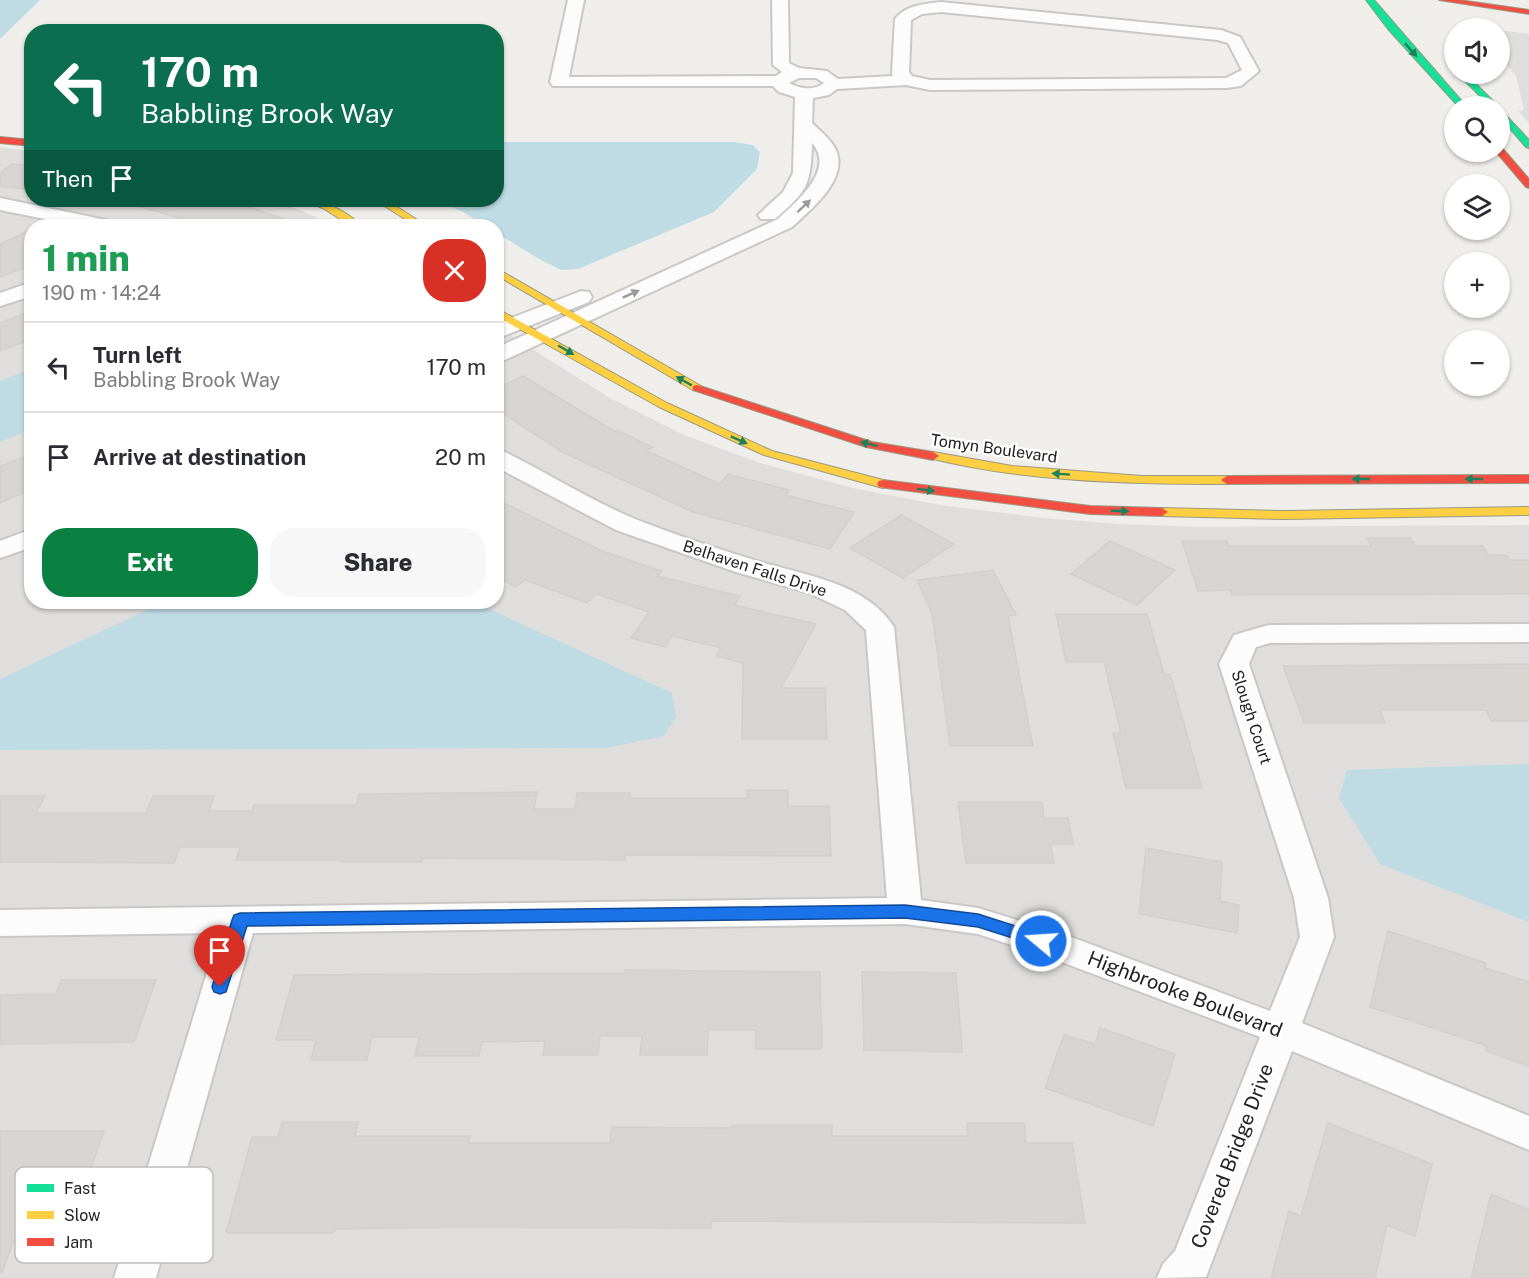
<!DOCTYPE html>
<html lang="en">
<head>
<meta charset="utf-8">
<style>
  body { margin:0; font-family:"Public Sans",sans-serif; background:#f7f7f7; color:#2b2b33; height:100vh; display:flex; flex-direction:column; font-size:22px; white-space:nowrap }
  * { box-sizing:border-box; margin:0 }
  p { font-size:20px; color:#7c7c81 }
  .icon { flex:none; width:33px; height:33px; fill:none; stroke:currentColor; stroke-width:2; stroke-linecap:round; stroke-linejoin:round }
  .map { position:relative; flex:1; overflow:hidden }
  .details { position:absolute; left:24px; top:219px; width:480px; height:390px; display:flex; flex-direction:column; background:#fff; border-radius:24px; box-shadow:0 2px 4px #0004 }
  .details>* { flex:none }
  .top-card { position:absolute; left:24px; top:24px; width:480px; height:183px; border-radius:24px; box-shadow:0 2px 4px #0004; background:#0b6e4f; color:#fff; overflow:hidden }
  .buttons { position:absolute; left:1444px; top:18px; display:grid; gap:12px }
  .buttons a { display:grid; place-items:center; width:66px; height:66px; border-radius:50%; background:#fff; box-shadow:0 2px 4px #0004; font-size:30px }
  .pin { position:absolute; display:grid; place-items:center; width:51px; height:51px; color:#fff; margin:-62px -26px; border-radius:50% 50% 50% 0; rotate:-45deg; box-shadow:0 0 6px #0007 }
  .pin .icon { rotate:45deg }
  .me { position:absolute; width:66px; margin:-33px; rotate:288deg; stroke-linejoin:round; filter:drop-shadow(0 0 4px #0008) }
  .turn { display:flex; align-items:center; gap:21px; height:126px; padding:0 18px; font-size:27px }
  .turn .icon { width:78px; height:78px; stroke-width:2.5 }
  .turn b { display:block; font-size:42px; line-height:51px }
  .then { display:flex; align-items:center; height:57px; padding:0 18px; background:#0003; gap:12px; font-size:22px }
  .round { display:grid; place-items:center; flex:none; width:63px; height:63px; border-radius:24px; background:#f7f7f7 }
  .head { display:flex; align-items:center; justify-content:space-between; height:102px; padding:0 18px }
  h1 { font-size:36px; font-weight:800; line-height:45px; color:#1e9e55 }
  .primary-button { display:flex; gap:12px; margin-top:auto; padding:12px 18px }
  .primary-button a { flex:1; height:69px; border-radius:24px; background:#0b8043; color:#fff; font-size:24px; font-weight:800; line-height:69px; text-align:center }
  .primary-button a+a { background:#f7f7f7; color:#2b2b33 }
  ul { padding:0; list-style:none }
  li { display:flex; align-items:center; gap:18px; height:90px; padding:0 18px; border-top:2px solid #e1e1e2 }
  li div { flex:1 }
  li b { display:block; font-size:22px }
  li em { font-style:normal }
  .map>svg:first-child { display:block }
  .residential { fill:#dfdedc }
  .water { fill:#bfdbe3 }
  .building { fill:#d7d4d2; stroke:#d3d0cc; stroke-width:1.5 }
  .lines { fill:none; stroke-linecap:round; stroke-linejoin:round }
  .street-casing { stroke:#c9c8c7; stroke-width:4 }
  .fast-casing { stroke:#999a82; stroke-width:2 }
  .slow-casing { stroke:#999a82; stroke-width:2 }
  .jam-casing { stroke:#999a82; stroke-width:2 }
  .street { fill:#fdfcfc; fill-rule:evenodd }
  .fast { fill:#16e098; fill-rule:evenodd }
  .slow { fill:#ffcf43; fill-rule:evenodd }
  .jam { fill:#f24e42; fill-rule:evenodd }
  .oneway { fill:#1c815d }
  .oneway2 { fill:#9a9a9a }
  .route { fill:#1a73e8; stroke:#114b97; stroke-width:1.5 }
  .labels { text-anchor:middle; stroke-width:5; stroke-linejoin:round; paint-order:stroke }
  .street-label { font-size:16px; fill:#222; stroke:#fff }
  .near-street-label { font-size:20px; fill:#222; stroke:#fff }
  .key { fill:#fff; stroke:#bdbdbd; stroke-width:1.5 }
  .key-label { font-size:16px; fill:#222 }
</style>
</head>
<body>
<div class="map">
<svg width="1529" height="1278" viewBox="0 0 1529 1278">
  <rect width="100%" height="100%" fill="#f0eeeb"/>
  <g class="residential">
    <path d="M1500,30l29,4v89l-11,-12 6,-1 -8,-35 -16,-17z"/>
    <path d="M0,147l31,4 1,49h240l33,12 28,14h-301v376h464l1,-275 113,71 74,37 76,28 93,25 87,17 103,13 77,6 81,3 328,-2v753h-1529z"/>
  </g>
  <g class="water">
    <path d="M0,0h40l-40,39z"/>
    <path d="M497,142h237l19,3 7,7 -3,17 -43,43 -136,57 -17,1 -22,-11 -42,-26 -1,-7h-9l-26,-15 -25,-11h60z"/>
    <path d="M31,369v60l-31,13v-61z"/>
    <path d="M164,602h310l198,91 4,24 -12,19 -57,12 -607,2v-71z"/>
    <path d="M1529,764v158l-149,-58 -41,-66 8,-28z"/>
  </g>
  <g class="building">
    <path d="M12,164l20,1v25l-32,-4v-13z"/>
    <path d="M135,200h95l70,25 -93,1 -73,-21z"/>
    <path d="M32,229v36l-32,12v-33z"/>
    <path d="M32,310v29l-32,12v-28z"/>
    <path d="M523,376l91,55 2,-1 37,17 -6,4 73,33 8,-10 61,16 -4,5 69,17 -24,37 -137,-37 -129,-59 -68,-44v-20z"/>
    <path d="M32,454v35l-32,14v-37z"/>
    <path d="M496,499l106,52 60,20 -5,5 83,20 -6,9 82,19 -35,64h44l2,51h-85l1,-76 -27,-7 5,-8 -49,-12 -7,11 -34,-9 18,-26 -53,-18 -9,9 -62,-23 -9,7 -20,-10z"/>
    <path d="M901,515l53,29 -51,34 -53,-30z"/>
    <path d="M1367,538h44l4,8h68l5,9h18l3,5h20v34l-297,1 -1,-5 -33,1 -16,-50h45l2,5h142z"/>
    <path d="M1110,541l65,29 -38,35 -66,-31z"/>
    <path d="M993,570l23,45 -8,1 25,130h-83l-18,-133 -15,-33z"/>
    <path d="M1056,614h91l17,60h6l32,114h-76l-13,-55h8l-17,-71h-38z"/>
    <path d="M1529,664v57h-38l-5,-11h-106l5,13h-81l-21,-57z"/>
    <path d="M747,790h41v16h41l2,50 -206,-1v5l-202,-2 -1,4h-81v-2h-105l4,-13h-60l-6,16 -174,-1v-66h45l-9,17h110l7,-17h61l-5,15h43l2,-6h102l3,-11 178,-2 -3,17h41l2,-16h53v5h117z"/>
    <path d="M958,802h84l2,16h24l5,26h-23l4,19h-88z"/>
    <path d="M1146,848l76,14 -2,39 19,4 -2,28 -98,-19z"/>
    <path d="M1388,931l98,32 -1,5 44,14v84l-43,-15 1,-5 -117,-39z"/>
    <path d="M625,970l195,2 2,77h-67l1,-19h-48l-1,25h-67l2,-19h-42l-2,19h-55l2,-14 -63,1 -3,14h-64l4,-19h-47l-5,23h-56l5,-20h-40l18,-65 331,-2z"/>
    <path d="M862,972l94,1 6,79 -98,-2z"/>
    <path d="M61,980h95l-22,62 -134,2v-49l56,-1z"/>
    <path d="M1100,1028l75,26 -22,72 -108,-38 19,-53 31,9z"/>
    <path d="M282,1122h76l-3,14h115l-1,7h141l2,-16 119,1v-3h101v11h136l-1,-13h57l2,20h46l13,80 -374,-2v7l-255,-1 -121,2 -1,4h-108l26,-96h26z"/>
    <path d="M1328,1123l104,41 -17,72 -28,-11 -12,53h-104l18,-67 12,5z"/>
    <path d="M0,1131h104l-30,86h-51l-21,55h-2z"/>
    <path d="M1491,1194l38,16v68h-58z"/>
  </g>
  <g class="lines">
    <g class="street-casing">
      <g id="street">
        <path d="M568,0h16l-15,77 207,-1 6,-4 -9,-7 -1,-65h16l1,63 10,5 28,3 11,8 55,-3 -1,-3 3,-54c11,-14 29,-15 46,-17l280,28 19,7 19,34 -18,15 -15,2 -296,2 -24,-5 -69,4 -8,6 -16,3 -1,25c10,10 24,20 26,34 5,27 -29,54 -46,70l-296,137v-16l282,-129c18,-17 58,-49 34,-76 -1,43 -5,48 -37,76h-14l-3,-4 25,-23 10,-19 2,-76 -16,-5 -6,-6h-220l-3,-4zM941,12l277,28 10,3 14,27 -16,8 -296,2 -18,-4 -3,-4 2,-52 11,-6zM799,78h17l8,5c-11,8 -24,6 -35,0z"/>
        <path d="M0,198l106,22 7,2 3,4h-36l-80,-16z"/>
        <path d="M32,282v14l-32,10v-13z"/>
        <path d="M581,291l8,1 3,5 -3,5 -93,37v-15z"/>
        <path d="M496,450l9,2c42,21 87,49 130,67 40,16 81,29 122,42 47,14 108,21 137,66l27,273 57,8 85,26 207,77 30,-74 -6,-39 -75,-234 15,-29 35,-10 260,-1v18l-259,1 -14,4 -7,17 79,234 6,39 -32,86 227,93v34l-237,-99 -86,226 -49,1 6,-14 12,-13 85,-214 -209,-79 -73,-24 -73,-10 -652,9 -97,345h-42l105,-345 -219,3v-26l887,-12 -21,-268 -21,-20 -36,-17 -73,-21 -120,-42 -120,-63z"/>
        <path d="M32,529v18l-32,11v-17z"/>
      </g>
    </g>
    <g class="fast-casing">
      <g id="fast">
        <path d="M1366,0h8l92,106h-8l-70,-77z"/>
        <path d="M1458,74h8l32,32h-8z"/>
        <path d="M1500,109l29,31v8l-3,-1 -26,-30z"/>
      </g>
    </g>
    <g class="slow-casing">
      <g id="slow">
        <path d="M300,200c22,-2 46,11 62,26h-11l-28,-18z"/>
        <path d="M375,200h11l41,26h-11z"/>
        <path d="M496,268l205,118 2,2 -2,2h-8l-197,-115z"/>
        <path d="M496,308l171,95 105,48 115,30 2,3 -6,4 -119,-33 -105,-48 -163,-91z"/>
        <path d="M933,452l79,14 130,10h85l6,4 -6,4c-99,0 -201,-2 -298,-26l-2,-2z"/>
        <path d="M1529,507v8l-244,4 -123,-3 -6,-4 6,-4 123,3z"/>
      </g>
    </g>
    <g class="jam-casing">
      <g id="jam">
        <path d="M1439,0h20l70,10v4z"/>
        <path d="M0,137l32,3v6l-32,-3z"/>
        <path d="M1500,148l3,1 26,30v9l-3,-1 -29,-34 3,-1z"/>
        <path d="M697,385l175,57 61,10 6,4 -6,4 -67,-13 -173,-57v-4z"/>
        <path d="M1529,475v8l-302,1 -6,-4 6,-4z"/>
        <path d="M883,480l207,26 72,2 6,4 -6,4 -72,-2 -211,-27 -2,-3 2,-3z"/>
      </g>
    </g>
    <use href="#street" class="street"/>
    <use href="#fast" class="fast"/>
    <use href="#slow" class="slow"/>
    <use href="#jam" class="jam"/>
  </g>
  <defs><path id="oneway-solid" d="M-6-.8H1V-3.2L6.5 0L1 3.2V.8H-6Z" transform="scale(1.5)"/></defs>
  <g class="oneway">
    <use href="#oneway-solid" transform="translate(1411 50) rotate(48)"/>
    <use href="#oneway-solid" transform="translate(566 350) rotate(30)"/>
    <use href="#oneway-solid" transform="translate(684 381) rotate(-151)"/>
    <use href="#oneway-solid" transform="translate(739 440) rotate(24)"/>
    <use href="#oneway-solid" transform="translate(869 444) rotate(-166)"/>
    <use href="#oneway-solid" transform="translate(1061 474) rotate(-176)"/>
    <use href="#oneway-solid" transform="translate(1361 479) rotate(180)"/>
    <use href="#oneway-solid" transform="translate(1474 479) rotate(-180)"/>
    <use href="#oneway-solid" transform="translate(926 490) rotate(7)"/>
    <use href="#oneway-solid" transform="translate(1120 511) rotate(2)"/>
  </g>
  <g class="oneway2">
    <use href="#oneway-solid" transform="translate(804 206) rotate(-43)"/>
    <use href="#oneway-solid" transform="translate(631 294) rotate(-24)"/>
  </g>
  <path class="route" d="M905,905l73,9 69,22 3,5 -3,4 -6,2 -63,-20 -73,-9 -658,8 -21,66 -6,2 -6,-2 -2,-5 20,-67 2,-5 6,-2z"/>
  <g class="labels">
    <g class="street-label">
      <text transform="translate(994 448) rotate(8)" y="6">Tomyn Boulevard</text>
      <text transform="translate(755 568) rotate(18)" y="6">Belhaven Falls Drive</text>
      <text transform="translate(1252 717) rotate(72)" y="6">Slough Court</text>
    </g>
    <g class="near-street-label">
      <text transform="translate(1185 994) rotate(21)" y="7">Highbrooke Boulevard</text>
      <text transform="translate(1232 1156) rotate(-69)" y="7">Covered Bridge Drive</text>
    </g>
  </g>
  <rect x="15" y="1167" width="198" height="96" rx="9" class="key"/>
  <rect x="27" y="1184" width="27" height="8" fill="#16e098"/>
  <rect x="27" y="1211" width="27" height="8" fill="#ffcf43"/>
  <rect x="27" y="1238" width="27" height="8" fill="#f24e42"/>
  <g class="key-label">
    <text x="64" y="1194">Fast</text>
    <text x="64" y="1221">Slow</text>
    <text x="64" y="1248">Jam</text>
  </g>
</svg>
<div class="buttons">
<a><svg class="icon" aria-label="sound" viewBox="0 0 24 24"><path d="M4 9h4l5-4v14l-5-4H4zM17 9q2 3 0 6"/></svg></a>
<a><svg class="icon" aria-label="search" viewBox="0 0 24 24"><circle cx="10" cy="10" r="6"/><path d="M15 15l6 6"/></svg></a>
<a><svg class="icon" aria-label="layers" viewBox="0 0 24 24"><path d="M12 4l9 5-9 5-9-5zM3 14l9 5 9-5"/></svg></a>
<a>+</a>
<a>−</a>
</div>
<div class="pin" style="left:220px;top:987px;background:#d93025"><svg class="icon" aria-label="arrive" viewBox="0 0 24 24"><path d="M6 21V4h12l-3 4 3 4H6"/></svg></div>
<svg class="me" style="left:1041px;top:941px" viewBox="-20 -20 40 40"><circle r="17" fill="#1a73e8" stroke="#fff" stroke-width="3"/><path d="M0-11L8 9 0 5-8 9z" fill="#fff"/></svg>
<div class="top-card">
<div class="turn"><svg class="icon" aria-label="left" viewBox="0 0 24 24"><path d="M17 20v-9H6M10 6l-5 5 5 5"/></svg><div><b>170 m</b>Babbling Brook Way</div></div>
<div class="then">Then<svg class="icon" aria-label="arrive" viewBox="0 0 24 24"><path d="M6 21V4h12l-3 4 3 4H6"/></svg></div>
</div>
<section class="details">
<div class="head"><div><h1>1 min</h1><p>190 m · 14:24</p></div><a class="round" style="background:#d93025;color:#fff"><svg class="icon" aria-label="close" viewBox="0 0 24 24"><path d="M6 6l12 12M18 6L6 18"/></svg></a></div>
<ul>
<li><svg class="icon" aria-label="left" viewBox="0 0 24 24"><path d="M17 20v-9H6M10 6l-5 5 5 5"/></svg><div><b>Turn left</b><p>Babbling Brook Way</p></div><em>170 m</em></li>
<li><svg class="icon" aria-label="arrive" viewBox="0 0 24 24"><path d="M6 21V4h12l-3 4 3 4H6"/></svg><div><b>Arrive at destination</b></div><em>20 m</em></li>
</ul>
<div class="primary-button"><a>Exit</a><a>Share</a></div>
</section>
</div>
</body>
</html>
